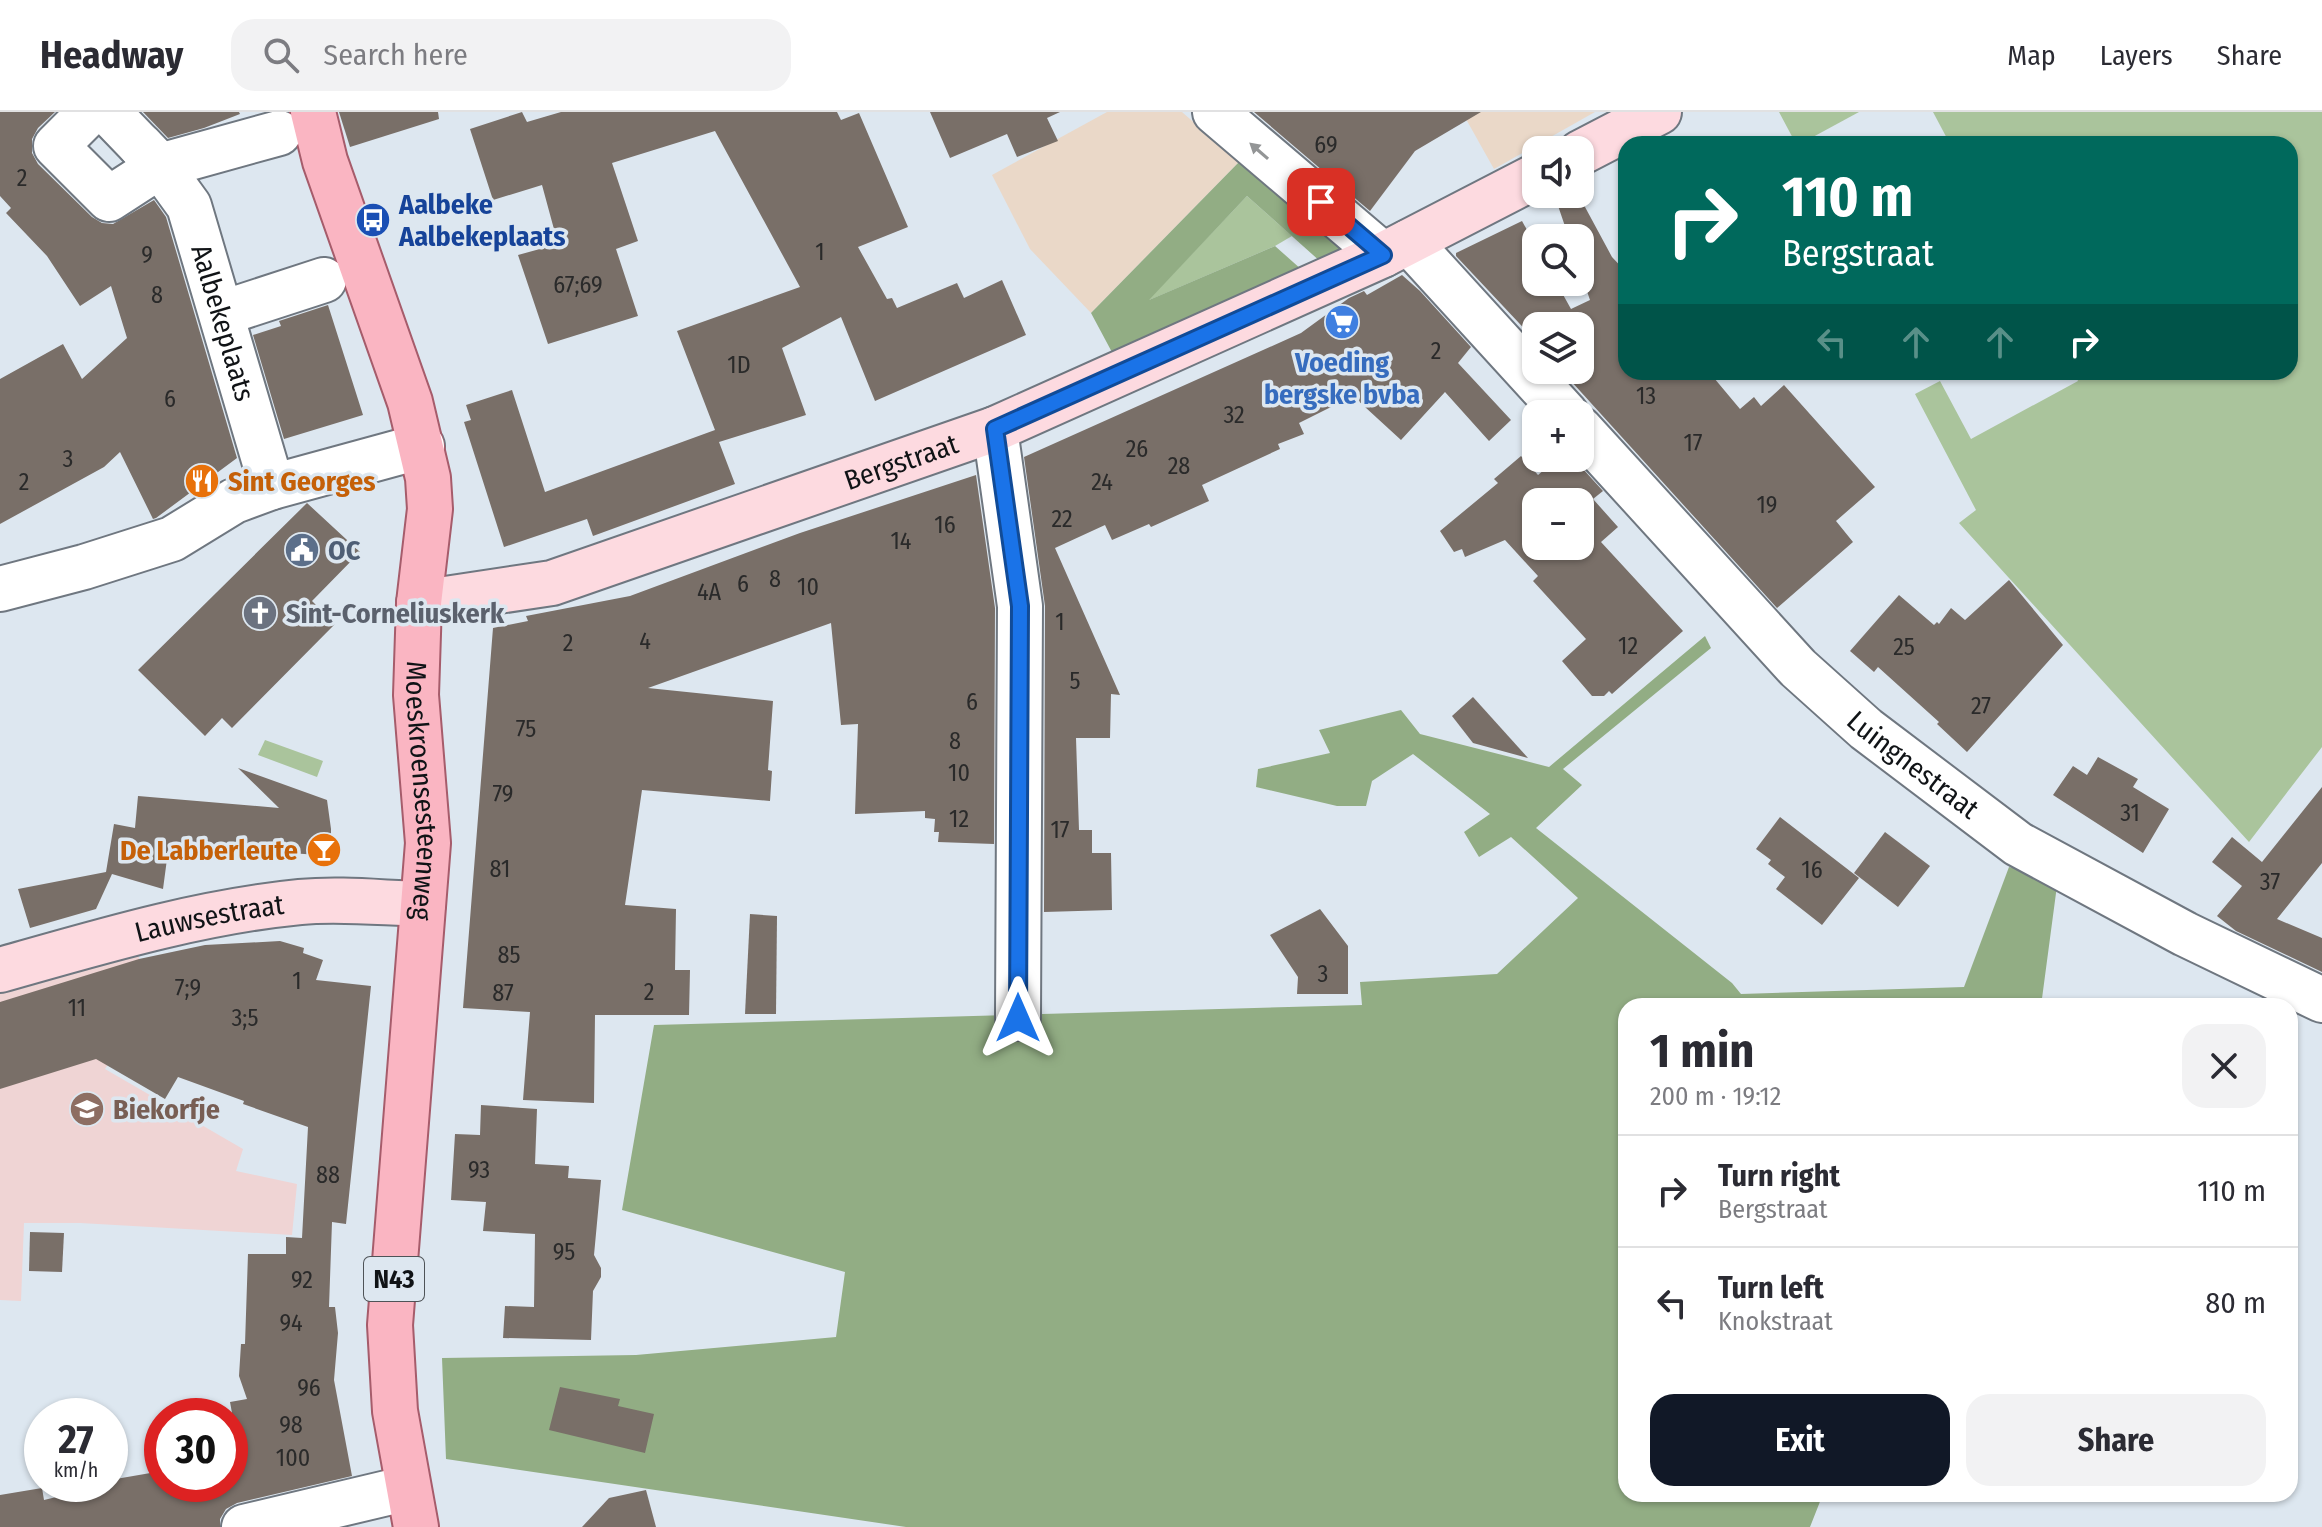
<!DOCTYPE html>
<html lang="en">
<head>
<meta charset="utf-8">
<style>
  body { margin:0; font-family:"Fira Sans Condensed",sans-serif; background:#f2f2f3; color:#2b2b33; height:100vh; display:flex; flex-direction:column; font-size:30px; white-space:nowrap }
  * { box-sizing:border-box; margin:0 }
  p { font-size:26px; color:#7c7c81 }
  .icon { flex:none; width:44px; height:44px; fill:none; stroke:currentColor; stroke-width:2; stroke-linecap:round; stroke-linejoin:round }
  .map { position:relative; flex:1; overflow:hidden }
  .details { position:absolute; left:1618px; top:886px; width:680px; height:504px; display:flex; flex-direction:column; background:#fff; border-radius:24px; box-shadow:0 2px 6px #0004 }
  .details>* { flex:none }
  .hud { position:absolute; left:1618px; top:24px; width:680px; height:244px; border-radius:24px; box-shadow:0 2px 6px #0004; background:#00695c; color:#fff; overflow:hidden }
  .controls { position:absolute; left:1522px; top:24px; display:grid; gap:16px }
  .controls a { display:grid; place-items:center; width:72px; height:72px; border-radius:16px; background:#fff; box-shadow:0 2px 6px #0004; font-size:40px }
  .speed { position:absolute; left:24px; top:1286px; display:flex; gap:16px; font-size:40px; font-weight:700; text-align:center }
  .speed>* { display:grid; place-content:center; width:104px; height:104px; border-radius:50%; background:#fff; box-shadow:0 2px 6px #0004; line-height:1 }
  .speed small { font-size:20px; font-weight:400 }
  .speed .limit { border:12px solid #d22; background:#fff; color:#111 }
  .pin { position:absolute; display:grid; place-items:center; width:68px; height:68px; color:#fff; margin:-34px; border-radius:16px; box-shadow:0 4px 12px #0006 }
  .me { position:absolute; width:88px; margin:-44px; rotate:0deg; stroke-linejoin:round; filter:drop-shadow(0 0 6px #0008) }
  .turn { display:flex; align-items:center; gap:28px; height:168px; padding:0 32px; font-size:36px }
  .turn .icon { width:104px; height:104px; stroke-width:2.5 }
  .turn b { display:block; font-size:56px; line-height:68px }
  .lanes { display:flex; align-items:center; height:76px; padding:0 32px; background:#0003; justify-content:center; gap:40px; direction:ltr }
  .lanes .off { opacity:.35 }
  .round { display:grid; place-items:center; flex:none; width:84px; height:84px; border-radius:24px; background:#f2f2f3 }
  .head { display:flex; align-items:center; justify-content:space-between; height:136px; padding:0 32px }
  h1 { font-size:48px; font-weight:700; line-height:60px }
  .button { display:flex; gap:16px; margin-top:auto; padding:16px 32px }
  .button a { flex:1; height:92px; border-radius:24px; background:#111827; color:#fff; font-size:32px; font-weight:700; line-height:92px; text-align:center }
  .button a+a { background:#f2f2f3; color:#2b2b33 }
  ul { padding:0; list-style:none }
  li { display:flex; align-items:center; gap:24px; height:112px; padding:0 32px; border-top:2px solid #e1e1e2 }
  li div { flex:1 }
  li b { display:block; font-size:30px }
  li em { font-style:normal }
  header { display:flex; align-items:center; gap:48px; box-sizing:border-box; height:112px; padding:0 40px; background:#fff; border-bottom:2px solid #e1e1e2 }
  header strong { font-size:38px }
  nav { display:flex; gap:44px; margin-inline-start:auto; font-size:28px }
  .search { width:560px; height:72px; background:#f2f2f3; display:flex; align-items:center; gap:20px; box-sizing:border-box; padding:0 28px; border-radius:24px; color:#7c7c81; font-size:30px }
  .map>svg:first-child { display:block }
  .industrial { fill:#ead8c8 }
  .education { fill:#efd4d4 }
  .green { fill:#aac49c }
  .forest { fill:#92ad84 }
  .building { fill:#796f68; fill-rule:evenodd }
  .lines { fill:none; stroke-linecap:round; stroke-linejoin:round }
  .street-casing { stroke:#6f7780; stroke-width:48 }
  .secondary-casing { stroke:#6f7780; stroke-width:48 }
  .primary-casing { stroke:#a65c6b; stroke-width:48 }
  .street { stroke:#fff; stroke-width:44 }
  .secondary { stroke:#fddae0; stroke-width:44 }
  .primary { stroke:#fab5c2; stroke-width:44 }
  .oneway { fill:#939596 }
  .route-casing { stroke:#114b97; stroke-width:20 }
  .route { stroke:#1a73e8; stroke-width:14 }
  .labels { text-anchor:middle; stroke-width:7; stroke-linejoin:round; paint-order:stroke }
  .number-label { font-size:24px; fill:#2a2a2a }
  .shield { fill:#dde7f0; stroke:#4e5357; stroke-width:2 }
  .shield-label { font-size:26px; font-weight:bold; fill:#101316 }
  .transit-label { font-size:28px; font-weight:bold; fill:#164399; stroke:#dde7f0; text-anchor:start }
  .street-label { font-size:28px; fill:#101316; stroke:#dde7f0 }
  .shop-label { font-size:28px; font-weight:bold; fill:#366cbe; stroke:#dde7f0 }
  .food-label { font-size:28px; font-weight:bold; fill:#c56008; stroke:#dde7f0; text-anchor:start }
  .service-label { font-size:28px; font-weight:bold; fill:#4e5e75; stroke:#dde7f0; text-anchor:start }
  .worship-label { font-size:28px; font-weight:bold; fill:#5b616d; stroke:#dde7f0; text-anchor:start }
  .education-label { font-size:28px; font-weight:bold; fill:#785e54; stroke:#dde7f0; text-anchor:start }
</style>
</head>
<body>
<header>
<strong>Headway</strong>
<div class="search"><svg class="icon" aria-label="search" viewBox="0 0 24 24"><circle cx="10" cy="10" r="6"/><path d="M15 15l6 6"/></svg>Search here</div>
<nav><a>Map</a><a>Layers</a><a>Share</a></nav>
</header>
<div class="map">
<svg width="2322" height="1415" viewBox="0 0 2322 1415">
  <rect width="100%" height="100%" fill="#dde7f0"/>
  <g class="industrial">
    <path d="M1107,0h75l57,50 -148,151 -61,-64 -38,-74z"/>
    <path d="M1462,0h133l-101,57z"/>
  </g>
  <path class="education" d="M137,839l20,67 -25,10 -27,41 138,80 -7,22 61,13 -5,51 -212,-12h-56l-3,78 -21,-1v-306z"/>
  <g class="green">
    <path d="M1779,0h80l-59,32h-4z"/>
    <path d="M1933,0h389v635l-73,95 -290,-319 17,-13 -61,-116 25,-13 31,58 107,-58 -4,-9h216v-228h-340z"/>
    <path d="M1247,84l45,40 -17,10 -128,55z"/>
    <path d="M265,628l58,21 -6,16 -59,-22z"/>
  </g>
  <g class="forest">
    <path d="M1239,50l104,88 -21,13 -75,-67 -98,104 126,-54 27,24 -188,86 -23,-43z"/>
    <path d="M1705,524l6,12 -148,121 19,16 -46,43 196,155 9,11 223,-7 45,-120 49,11 -17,128h-415v488h197l-13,33h-904l-460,-68 -4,-101 194,-3 200,-18 9,-65 -223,-62 32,-185 708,-20 -2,-23 137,-8 81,-76 -67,-61 -32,20 -15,-25 26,-18 -77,-60 -41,27 -6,25h-29l-81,-19 2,-18 72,-16 -11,-23 82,-20 19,24 129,33z"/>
  </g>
  <g class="building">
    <path d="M0,0h55l-17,16 -6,11v14l6,11 54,53 10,6 11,1 41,-24 12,17 71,241 -81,60 -3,1 -33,-67 -16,15 -104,57v-145l63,-35 19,35 45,-41 -16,-52 -31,20 -33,-50 -41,-43 5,-5 -11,-12z"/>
    <path d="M143,0h96l1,2 -36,14 -36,10z"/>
    <path d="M339,0h99l1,7 -89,28z"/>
    <path d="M522,0l5,10 34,-10h276l4,8 18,-7 49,114 -50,20 29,52 5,-1 5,10 60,-25 7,15 38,-18 24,55 -151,66 -34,-84 -59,31 24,67 -87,27 16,42 -142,52 -6,-17 -83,28 -40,-125 7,-2 -5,-15 46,-15 33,102 170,-62 -38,-99 123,-44 -85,-156 -103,32 26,78 -22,8 22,67 -90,28 -30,-89 40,-11 -16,-59 -49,15 -23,-71z"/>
    <path d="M930,0h130l-13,6 11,23 -41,16 -10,-23 -57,24z"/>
    <path d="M1254,0h227l-66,39 -45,60z"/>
    <path d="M1554,82h24l34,63 14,15v100h83l31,37 14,-12 7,9 23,-21 91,102 -39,34 17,21 -76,66 -216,-238h19v-44h-44v15l-80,-85v-3l66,-32 14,25v36h20l15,27 19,-9 -10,-29v-33h-11z"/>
    <path d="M1402,163l18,16 51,56 -13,16 53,57 -22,21 -44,-49 -44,48 -48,-44 -54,27 5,11 -26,10 2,5 -78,36 7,16 -58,26 -2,-3 -37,16 -7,-15 -50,23 65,147 -9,-1 -1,44h-34l3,92h13v23h19l1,57 -68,2 1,-306 -21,-149 277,-124 48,-35 15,-7 3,4z"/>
    <path d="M328,193l35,110 -79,24 -31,-104 28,-9 -2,-5z"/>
    <path d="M1521,344l17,19 20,-17h15l30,33 -10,8 25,28 -17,15 82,89 -71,63 -3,-3 -5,5h-12l-30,-35 24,-22 -53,-58 5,-5 -33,-36 -40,17 -3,-8 -8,3 -14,-21 58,-48 -4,-4zM1536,390h44v44h-44z"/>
    <path d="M976,363l19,133 -1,236 -56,-2 1,-10h-5l1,-13 -10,-1v-7l-70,3 3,-90 -17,1 -10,-102 -183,65 125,13 -5,69 4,1 -2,30 -128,-11 -17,115 51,4 -1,61h15l-1,45h-94l-1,88 -71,-3 7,-88 -67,-4 30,-380 35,-7 -2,-5 104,-20 170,-63z"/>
    <path d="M307,391l53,49 -48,49 23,23 -103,104 -10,-10 -17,18 -67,-66z"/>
    <path d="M2009,468l54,65 -96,107 -30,-28 2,-2 -61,-55 -4,5 -24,-21 49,-56 35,30 3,-3 2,2 12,-16 14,12z"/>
    <path d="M1473,585l55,61 -55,-15 -21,-27z"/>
    <path d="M2098,645l40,22 -5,8 36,22 -26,44 -90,-58 20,-29 14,9z"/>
    <path d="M238,656l89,32 4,29v27l-162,-12 -6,45 -51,-15 -16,35 -66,19 -12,-39 88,-17 8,-48 21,4 3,-32 141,12z"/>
    <path d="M2322,675v76l-45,56 45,19v34l-86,-41 -19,-15 25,-30 -30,-24 20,-25 30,25z"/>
    <path d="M1780,705l79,61 -37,47 -46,-36 9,-12 -17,-13 3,-4 -15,-11z"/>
    <path d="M1885,720l45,34 -32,41 -44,-34z"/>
    <path d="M1320,797l28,37v48h-51l1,-17 -28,-42z"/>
    <path d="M750,802l27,2 -1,98h-31z"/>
    <path d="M280,829l24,7 -1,5 20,7 -7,20 55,6 -25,238 -14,-2 -3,85h6l3,26 -4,47 18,96 -115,27 -11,6 -6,10v8h-220v-32l42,-7 2,12 66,-16v-4l52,-9v13h68v-17l9,-2 -3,-13 3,-1 -9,-49 17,-3 -8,-23 2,-32h4l3,-90h38v-17l16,1 6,-111 -65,-23 1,-3 -66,-24 -13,22 -69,-40 -96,30v-87l139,-43 66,-14z"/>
    <path d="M481,993l56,4 -2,55 34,2 -1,12 33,2 -7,75 7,13v9l-8,14 -2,49 -88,-2 2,-32 29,1 1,-73 -52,-3 3,-29 -35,-2 4,-66 25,1z"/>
    <path d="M30,1120l34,1 -2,39 -33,-1z"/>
    <path d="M560,1275l60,12 -2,7 36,8 -9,39 -96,-23z"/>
    <path d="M646,1378l10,37h-74l27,-29z"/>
  </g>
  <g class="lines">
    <g class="street-casing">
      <g id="street">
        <path d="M90,0l-34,34 53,53 51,-33 -20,-21"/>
        <path id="s1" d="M108,0l52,54 29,40 83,281"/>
        <path d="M1215,0l168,143"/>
        <path d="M160,54l119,-33"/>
        <path d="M1409,130l157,172"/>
        <path d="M229,199l95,-31"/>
        <path d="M995,317l25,177 -2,412"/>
        <path id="s2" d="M1580,317l218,239 68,61 152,115 167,90 137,66"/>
        <path d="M0,477l84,-22 88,-28 62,-38 38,-14 150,-41"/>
        <path d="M244,1415l164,-39"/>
      </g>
    </g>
    <g class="secondary-casing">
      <g id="secondary">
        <path d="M1580,41l79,-41"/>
        <path id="s3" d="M419,491l133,-20 443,-154 388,-174 153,-79"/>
        <path id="s4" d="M0,858c99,-28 198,-58 300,-68 41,-4 83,1 123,2"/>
      </g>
    </g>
    <g class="primary-casing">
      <g id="primary">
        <path id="s5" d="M313,0l12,49 85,241 18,76 2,31 -11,94 -3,92 12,148 -38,482 5,86 21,116"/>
      </g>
    </g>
    <use href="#street" class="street"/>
    <use href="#secondary" class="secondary"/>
    <use href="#primary" class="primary"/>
  </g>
  <defs><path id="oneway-solid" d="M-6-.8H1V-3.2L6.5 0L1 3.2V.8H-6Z" transform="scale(2)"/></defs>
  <use class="oneway" href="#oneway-solid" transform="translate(1259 39) rotate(-139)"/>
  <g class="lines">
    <g class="route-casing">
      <path id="route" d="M1018,906l2,-412 -25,-177 388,-174 -62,-53"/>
    </g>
    <use href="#route" class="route"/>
  </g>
  <defs>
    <g id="bus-disc" transform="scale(1.8)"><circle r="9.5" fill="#1a4fb4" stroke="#dde7f0"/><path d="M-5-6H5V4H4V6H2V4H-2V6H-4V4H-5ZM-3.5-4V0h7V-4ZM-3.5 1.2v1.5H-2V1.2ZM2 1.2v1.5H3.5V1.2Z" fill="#fff"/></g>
    <g id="supermarket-disc" transform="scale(1.8)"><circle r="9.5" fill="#3f7fe0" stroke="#dde7f0"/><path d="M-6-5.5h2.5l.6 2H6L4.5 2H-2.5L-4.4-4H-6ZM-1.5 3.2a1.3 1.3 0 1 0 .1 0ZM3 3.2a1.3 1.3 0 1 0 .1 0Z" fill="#fff"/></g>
    <g id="restaurant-disc" transform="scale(1.8)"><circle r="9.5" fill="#e8710a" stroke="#dde7f0"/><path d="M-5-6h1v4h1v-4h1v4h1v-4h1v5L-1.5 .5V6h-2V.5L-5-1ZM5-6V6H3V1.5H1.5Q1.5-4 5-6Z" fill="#fff"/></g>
    <g id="civic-disc" transform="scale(1.8)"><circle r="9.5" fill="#5c6f8a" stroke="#dde7f0"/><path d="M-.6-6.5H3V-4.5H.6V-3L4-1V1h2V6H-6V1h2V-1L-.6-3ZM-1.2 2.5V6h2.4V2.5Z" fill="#fff"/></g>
    <g id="church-disc" transform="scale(1.8)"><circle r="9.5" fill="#6b7280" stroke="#dde7f0"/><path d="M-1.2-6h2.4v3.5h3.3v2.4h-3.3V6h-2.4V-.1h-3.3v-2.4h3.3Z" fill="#fff"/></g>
    <g id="bar-disc" transform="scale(1.8)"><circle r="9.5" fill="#e8710a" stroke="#dde7f0"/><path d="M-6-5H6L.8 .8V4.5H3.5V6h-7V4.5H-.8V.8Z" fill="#fff"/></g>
    <g id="school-disc" transform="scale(1.8)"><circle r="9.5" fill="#8d6e63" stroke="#dde7f0"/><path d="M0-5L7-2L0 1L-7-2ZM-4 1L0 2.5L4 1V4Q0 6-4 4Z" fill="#fff"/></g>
  </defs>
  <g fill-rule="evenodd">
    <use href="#bus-disc" x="373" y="108"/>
    <use href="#supermarket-disc" x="1342" y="210"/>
    <use href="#restaurant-disc" x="202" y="369"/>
    <use href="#civic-disc" x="302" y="438"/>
    <use href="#church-disc" x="260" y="501"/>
    <use href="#bar-disc" x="324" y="738"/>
    <use href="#school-disc" x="87" y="997"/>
  </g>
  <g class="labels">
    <g class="number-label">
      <text x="1326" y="41">69</text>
      <text x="22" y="74">2</text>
      <text x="820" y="148">1</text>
      <text x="147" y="151">9</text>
      <text x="578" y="181">67;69</text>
      <text x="157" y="191">8</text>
      <text x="1436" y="247">2</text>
      <text x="739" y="261">1D</text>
      <text x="1646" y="292">13</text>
      <text x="170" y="295">6</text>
      <text x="1234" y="311">32</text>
      <text x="1693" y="339">17</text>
      <text x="1137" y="345">26</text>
      <text x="68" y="355">3</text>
      <text x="1179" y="362">28</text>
      <text x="24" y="378">2</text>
      <text x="1102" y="378">24</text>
      <text x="1767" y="401">19</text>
      <text x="1062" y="415">22</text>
      <text x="945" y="421">16</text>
      <text x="901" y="437">14</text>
      <text x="775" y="475">8</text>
      <text x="743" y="480">6</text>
      <text x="808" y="483">10</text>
      <text x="709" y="488">4A</text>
      <text x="1060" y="518">1</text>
      <text x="645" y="537">4</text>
      <text x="568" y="539">2</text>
      <text x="1628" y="542">12</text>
      <text x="1904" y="543">25</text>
      <text x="1075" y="577">5</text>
      <text x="972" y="598">6</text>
      <text x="1981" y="602">27</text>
      <text x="526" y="625">75</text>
      <text x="955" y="637">8</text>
      <text x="959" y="669">10</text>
      <text x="503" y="690">79</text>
      <text x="2130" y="709">31</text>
      <text x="959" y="715">12</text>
      <text x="1060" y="726">17</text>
      <text x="500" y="765">81</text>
      <text x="1812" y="766">16</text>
      <text x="2270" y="778">37</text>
      <text x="509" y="851">85</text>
      <text x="1323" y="870">3</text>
      <text x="297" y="877">1</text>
      <text x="188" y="884">7;9</text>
      <text x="649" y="888">2</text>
      <text x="503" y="889">87</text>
      <text x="77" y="904">11</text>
      <text x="245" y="914">3;5</text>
      <text x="479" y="1066">93</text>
      <text x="328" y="1071">88</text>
      <text x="564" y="1148">95</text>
      <text x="302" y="1176">92</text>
      <text x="291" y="1219">94</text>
      <text x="309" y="1284">96</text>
      <text x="291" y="1321">98</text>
      <text x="293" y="1354">100</text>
    </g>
    <rect class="shield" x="364" y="1145" width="60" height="44" rx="6"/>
    <g class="shield-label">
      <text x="394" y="1176">N43</text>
    </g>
    <g class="transit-label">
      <text x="399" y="102">Aalbeke<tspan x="399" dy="32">Aalbekeplaats</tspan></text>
    </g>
    <g class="street-label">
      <text dy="10" stroke="none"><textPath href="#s1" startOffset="246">Aalbekeplaats</textPath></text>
      <text dy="10" stroke="none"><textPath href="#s3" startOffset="504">Bergstraat</textPath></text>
      <text dy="10" stroke="none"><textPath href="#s2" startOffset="474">Luingnestraat</textPath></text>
      <text dy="10" stroke="none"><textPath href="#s5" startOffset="698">Moeskroensesteenweg</textPath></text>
      <text dy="10" stroke="none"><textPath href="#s4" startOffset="216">Lauwsestraat</textPath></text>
    </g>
    <g class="shop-label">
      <text x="1342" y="260">Voeding<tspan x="1342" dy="32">bergske bvba</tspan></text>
    </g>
    <g class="food-label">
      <text x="228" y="379">Sint Georges</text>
      <text x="298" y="748" text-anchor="end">De Labberleute</text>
    </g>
    <g class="service-label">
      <text x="328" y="448">OC</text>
    </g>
    <g class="worship-label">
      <text x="286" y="511">Sint-Corneliuskerk</text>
    </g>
    <g class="education-label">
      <text x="113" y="1007">Biekorfje</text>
    </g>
  </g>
</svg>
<div class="controls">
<a><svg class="icon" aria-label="sound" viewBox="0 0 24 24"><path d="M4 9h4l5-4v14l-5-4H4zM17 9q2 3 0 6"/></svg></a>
<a><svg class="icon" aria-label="search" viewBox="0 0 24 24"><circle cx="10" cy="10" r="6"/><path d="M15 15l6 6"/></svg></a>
<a><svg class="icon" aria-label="layers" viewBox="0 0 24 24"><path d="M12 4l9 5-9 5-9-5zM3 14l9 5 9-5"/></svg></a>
<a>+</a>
<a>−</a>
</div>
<div class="speed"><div>27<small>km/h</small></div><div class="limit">30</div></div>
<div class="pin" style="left:1321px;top:90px;background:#d93025"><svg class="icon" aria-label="arrive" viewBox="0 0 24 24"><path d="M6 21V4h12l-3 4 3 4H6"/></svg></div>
<svg class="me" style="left:1018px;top:906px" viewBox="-20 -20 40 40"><path d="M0-17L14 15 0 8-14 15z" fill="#1a73e8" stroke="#fff" stroke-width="4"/></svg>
<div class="hud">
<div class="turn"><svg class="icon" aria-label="right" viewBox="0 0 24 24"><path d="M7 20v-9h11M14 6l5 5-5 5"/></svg><div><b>110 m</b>Bergstraat</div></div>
<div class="lanes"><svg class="icon off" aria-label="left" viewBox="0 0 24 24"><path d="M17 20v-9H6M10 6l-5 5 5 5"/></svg><svg class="icon off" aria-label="ahead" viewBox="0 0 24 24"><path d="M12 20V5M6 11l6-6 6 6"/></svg><svg class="icon off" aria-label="ahead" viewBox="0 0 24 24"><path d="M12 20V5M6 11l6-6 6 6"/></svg><svg class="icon" aria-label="right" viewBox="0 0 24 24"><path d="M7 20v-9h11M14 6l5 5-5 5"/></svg></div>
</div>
<section class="details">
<div class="head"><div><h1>1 min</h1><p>200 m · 19:12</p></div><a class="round"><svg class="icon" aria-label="close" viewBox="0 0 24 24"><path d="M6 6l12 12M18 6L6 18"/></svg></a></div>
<ul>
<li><svg class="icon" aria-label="right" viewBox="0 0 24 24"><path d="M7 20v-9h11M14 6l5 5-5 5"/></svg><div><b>Turn right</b><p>Bergstraat</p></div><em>110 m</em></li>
<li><svg class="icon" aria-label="left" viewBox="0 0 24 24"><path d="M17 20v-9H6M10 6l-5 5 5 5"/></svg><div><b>Turn left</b><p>Knokstraat</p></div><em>80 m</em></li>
</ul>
<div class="button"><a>Exit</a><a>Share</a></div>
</section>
</div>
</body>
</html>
